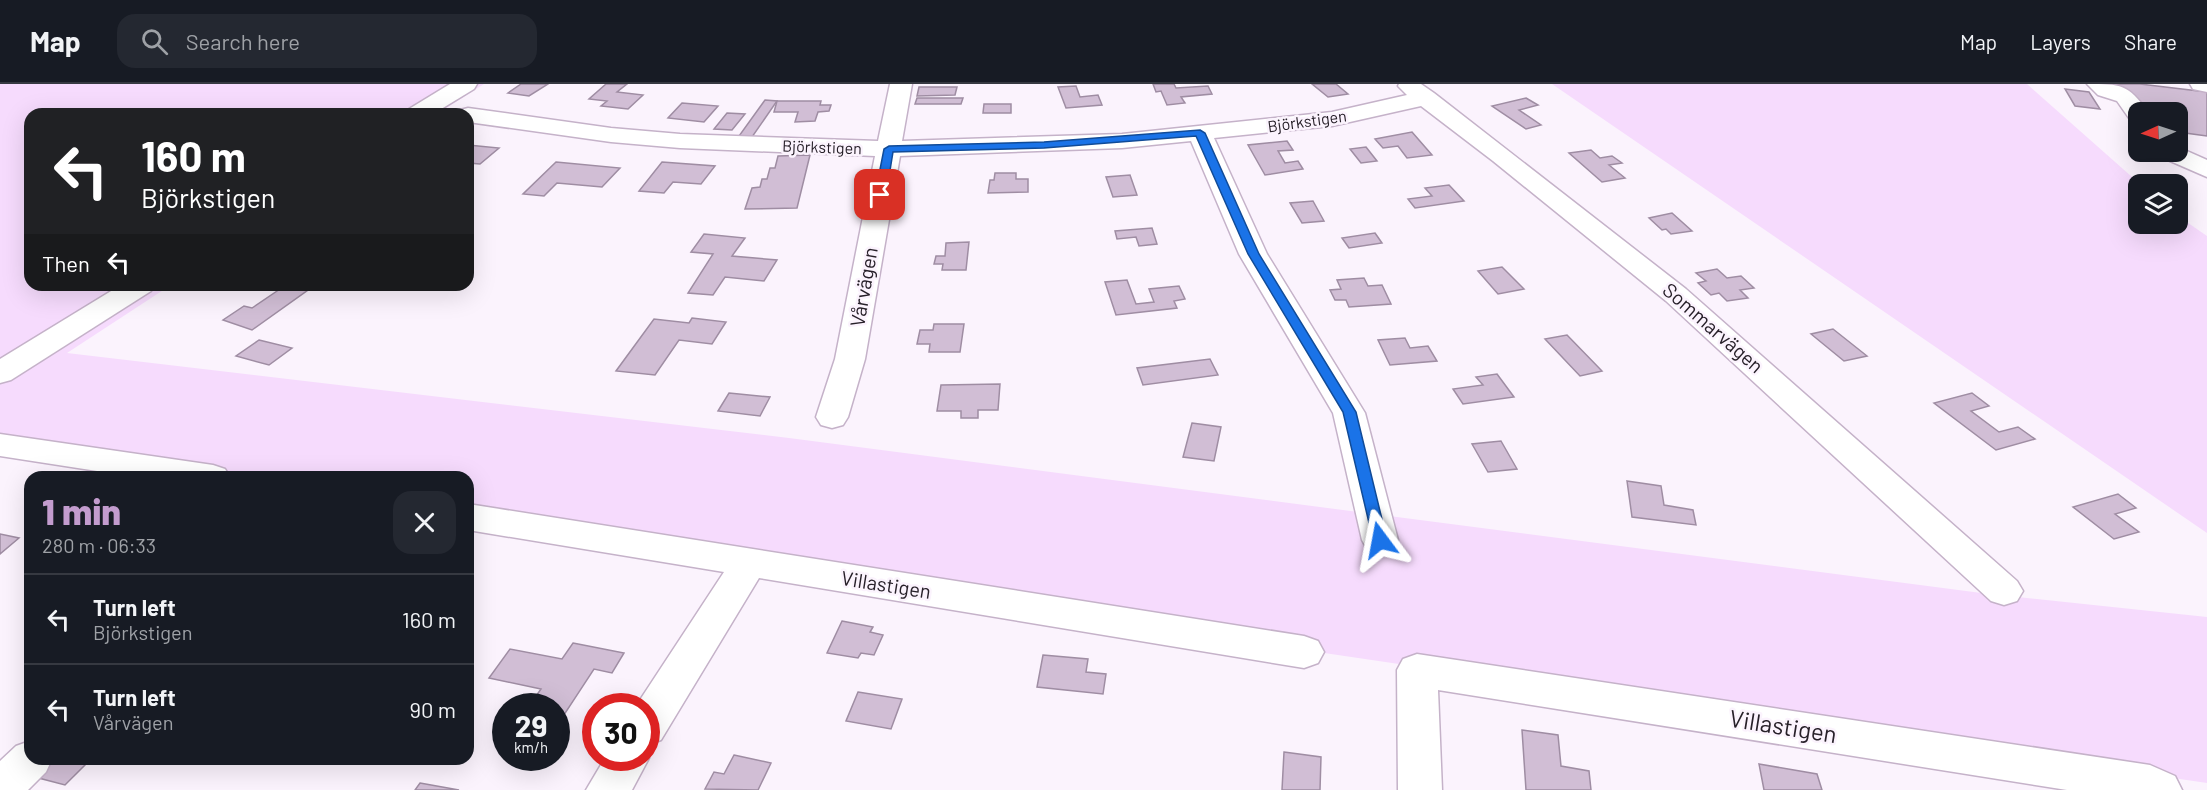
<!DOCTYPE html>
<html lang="en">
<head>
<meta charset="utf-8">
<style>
  body { margin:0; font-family:Barlow,sans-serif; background:#242831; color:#f1f3f6; height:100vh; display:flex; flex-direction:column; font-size:22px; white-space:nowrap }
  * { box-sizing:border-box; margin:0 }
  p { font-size:20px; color:#9ea1a6 }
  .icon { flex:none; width:33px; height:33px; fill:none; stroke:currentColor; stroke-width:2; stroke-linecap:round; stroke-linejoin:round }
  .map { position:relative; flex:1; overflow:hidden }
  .side { position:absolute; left:24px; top:387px; width:450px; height:294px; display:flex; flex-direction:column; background:#171b24; border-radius:18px; box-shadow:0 6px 24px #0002 }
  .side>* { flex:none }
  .banner { position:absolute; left:24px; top:24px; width:450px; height:183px; border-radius:18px; box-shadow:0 6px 24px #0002; background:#202124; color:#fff; overflow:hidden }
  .needle { width:39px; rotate:267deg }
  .controls { position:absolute; left:2128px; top:18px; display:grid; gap:12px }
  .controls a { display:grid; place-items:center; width:60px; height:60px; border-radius:12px; background:#171b24; box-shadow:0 6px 24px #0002; font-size:30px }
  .speed { position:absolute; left:492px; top:609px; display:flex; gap:12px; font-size:30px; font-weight:700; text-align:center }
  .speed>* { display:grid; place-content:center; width:78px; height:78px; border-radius:50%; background:#171b24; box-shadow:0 6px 24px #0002; line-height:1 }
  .speed small { font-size:15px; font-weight:400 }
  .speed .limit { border:9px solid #d22; background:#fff; color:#111 }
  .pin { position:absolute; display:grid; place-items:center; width:51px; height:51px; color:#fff; margin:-26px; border-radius:12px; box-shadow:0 3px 9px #0006 }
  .me { position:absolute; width:66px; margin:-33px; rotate:347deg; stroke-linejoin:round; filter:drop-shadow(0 0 4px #0008) }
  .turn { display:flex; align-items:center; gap:21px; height:126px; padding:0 18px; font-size:27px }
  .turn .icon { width:78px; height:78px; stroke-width:2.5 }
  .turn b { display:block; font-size:42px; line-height:51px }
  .then { display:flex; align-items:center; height:57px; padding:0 18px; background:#0003; gap:12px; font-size:22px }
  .round { display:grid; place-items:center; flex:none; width:63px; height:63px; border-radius:18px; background:#242831 }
  .headline { display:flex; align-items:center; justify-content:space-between; height:102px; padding:0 18px }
  h1 { font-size:36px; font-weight:800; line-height:45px; color:#c39cce }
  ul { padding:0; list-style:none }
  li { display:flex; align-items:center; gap:18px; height:90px; padding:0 18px; border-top:2px solid #363941 }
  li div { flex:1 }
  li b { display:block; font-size:22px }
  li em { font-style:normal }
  header { display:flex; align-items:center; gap:36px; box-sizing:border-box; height:84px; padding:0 30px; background:#171b24; border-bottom:2px solid #363941 }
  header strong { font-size:28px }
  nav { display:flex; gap:33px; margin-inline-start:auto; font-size:21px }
  .search { width:420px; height:54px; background:#242831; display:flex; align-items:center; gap:15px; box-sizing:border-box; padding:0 21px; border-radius:18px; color:#9ea1a6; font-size:22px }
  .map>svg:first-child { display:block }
  .green { fill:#f6dbfd }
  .building { fill:#d1bed5; stroke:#9f8da3; stroke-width:1.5 }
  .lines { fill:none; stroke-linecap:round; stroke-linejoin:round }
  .minor-casing { stroke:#c5b2c9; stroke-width:3 }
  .minor { fill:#fff; fill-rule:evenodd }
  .route { fill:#1a73e8; stroke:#114b97; stroke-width:1.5 }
  .labels { text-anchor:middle; stroke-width:5; stroke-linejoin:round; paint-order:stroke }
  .far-street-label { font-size:16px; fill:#272029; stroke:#fbf3fd }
  .street-label { font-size:20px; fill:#272029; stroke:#fbf3fd }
  .near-street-label { font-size:24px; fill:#272029; stroke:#fbf3fd }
</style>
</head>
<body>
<header>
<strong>Map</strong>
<div class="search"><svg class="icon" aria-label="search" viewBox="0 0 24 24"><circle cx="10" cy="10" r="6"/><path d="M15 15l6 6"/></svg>Search here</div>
<nav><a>Map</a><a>Layers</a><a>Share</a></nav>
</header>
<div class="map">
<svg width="2207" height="706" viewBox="0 0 2207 706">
  <rect width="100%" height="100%" fill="#fbf3fd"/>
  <g class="green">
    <path d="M0,0h484l-47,30h-407v171h141l-104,68 722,85 1200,156 218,23v166l-1739,-256v-50h-337l-131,-20z"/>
    <path d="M1552,0h475l113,100 -1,40h39v-8l29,20v297z"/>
  </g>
  <g class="building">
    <path d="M521,0h27l-19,12 -21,-3z"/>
    <path d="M606,0h21l-10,8 26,3 -15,14 -27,-3 6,-5 -18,-2z"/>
    <path d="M1153,0h21l2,4 32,-2 4,8 -31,3 4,6 -18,2 -6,-14 -5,1z"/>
    <path d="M1312,0h24l12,10 -20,3z"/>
    <path d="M2115,0h25l59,7 -3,-4 11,1v48l-29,-4v-20h-32l-12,-17 -13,-2z"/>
    <path d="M1076,2l4,11 18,-2 4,10 -36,3 -8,-21z"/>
    <path d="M919,3h38l-2,8 -38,1z"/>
    <path d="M2065,5l24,3 11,17 -25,-3z"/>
    <path d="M917,14h46l-2,6h-46z"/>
    <path d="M1526,14l12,7 -19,5 22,15 -15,4 -34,-23z"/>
    <path d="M765,16l12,1 -25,36 -13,-1z"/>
    <path d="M777,17h44l-1,4h11l-2,6 -11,1 -3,9 -20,1 3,-10h-24z"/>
    <path d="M682,19l36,3 -14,16 -36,-4z"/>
    <path d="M984,20h27v9h-28z"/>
    <path d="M727,29l18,1 -13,16 -18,-1z"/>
    <path d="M1412,48l20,23 -25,3 -9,-12 -15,2 -8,-9z"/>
    <path d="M1287,57l6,9 -15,1 7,12 13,-2 5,8 -38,6 -17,-30z"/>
    <path d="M468,61l31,3 -19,16 -12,-1z"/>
    <path d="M1366,63l11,14 -16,2 -11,-14z"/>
    <path d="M1591,66l9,8 12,-2 10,7 -13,2 16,13 -23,4 -33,-29z"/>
    <path d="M810,71l-13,53 -52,1 7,-21 8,-1 2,-8h5l3,-11h5l3,-12z"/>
    <path d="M556,78l64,6 -18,19 -45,-4 -13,13 -21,-2z"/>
    <path d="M662,78l53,4 -14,18 -28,-2 -9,11 -25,-2z"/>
    <path d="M995,89h21v6h12v13l-40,1 2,-13h4z"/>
    <path d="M1130,91l7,20 -24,2 -7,-20z"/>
    <path d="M1449,101l15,16 -49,7 -7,-9 24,-3 -7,-8z"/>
    <path d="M1313,117l11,20 -22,2 -12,-20z"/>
    <path d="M1672,129l20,18 -21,3 -5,-5 -4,1 -13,-12z"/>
    <path d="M1152,144l5,16 -18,2 -3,-9 -19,2 -2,-8z"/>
    <path d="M1375,149l7,10 -33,5 -7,-10z"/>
    <path d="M704,150l41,4 -13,18 45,4 -13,21 -39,-4 -12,18 -25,-2 25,-39 -22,-2z"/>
    <path d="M969,158l-3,28h-24l1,-6h-9l2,-8h9l1,-13z"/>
    <path d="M1502,183l22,22 -26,5 -20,-23z"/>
    <path d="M1717,185l10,9 14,-2 13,12 -14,2 8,8 -21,3 -8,-8 -8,2 -13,-12 8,-2 -10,-8z"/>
    <path d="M1364,194l4,8 14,-1 9,19 -42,3 -3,-7h-11l-5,-10 11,-1 -4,-9z"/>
    <path d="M1127,196l9,24 18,-2 -5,-13 30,-3 6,13 -11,2 3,7 -61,7 -11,-33z"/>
    <path d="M286,201l22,5 -56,40 -29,-10 21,-14 8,2z"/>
    <path d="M692,234l34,4 -14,22 -33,-4 -24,35 -39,-4 38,-52 35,4z"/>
    <path d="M934,240h30l-4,28h-31l1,-8h-13l3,-14h13z"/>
    <path d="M1833,245l34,27 -23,5 -33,-27z"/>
    <path d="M1567,251l35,36 -22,5 -35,-37z"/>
    <path d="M1405,254l5,10 18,-2 9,15 -47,4 -12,-25z"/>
    <path d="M259,256l33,8 -23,17 -33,-9z"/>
    <path d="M1210,275l8,16 -75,10 -6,-17z"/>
    <path d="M1497,290l17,23 -51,7 -10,-15 30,-4 -7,-8z"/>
    <path d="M1000,300l-2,26h-20v8h-17v-7h-24l4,-26z"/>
    <path d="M729,309l41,4 -10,19 -42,-5z"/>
    <path d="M1972,309l17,13 -18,5 28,21 19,-5 17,12 -39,11 -62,-47z"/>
    <path d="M1192,339l29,4 -7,34 -31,-4z"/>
    <path d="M1501,357l16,28 -29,3 -16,-28z"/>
    <path d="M1627,397l34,5 3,19 29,5 3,15 -64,-8z"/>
    <path d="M2118,410l18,14 -21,6 24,18 -25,7 -41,-32z"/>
    <path d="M0,450l19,4 -19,16z"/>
    <path d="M842,537l31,6 -3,5 13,3 -9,20 -13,-2 -3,5 -31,-5z"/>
    <path d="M573,559l51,10 -12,20 -18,-4 -34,52 -4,-1v-14h-27l12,-17 -52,-11 21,-29 52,10z"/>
    <path d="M1043,571l45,4 -2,13 20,2 -3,20 -66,-7z"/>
    <path d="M858,608l44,7 -11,30 -45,-8z"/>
    <path d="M1522,646l36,5 3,31 28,5 2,19h-65z"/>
    <path d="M1284,668l37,5 -1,33h-38z"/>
    <path d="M734,671l37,8 -13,27 -53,-1 9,-17 10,2z"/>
    <path d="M49,675h42l-26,26 -34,-9z"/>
    <path d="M1759,680l58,10 5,16h-58z"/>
    <path d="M420,699l39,7h-44z"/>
  </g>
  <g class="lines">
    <g class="minor-casing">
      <g id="minor">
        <path d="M450,0h27l-3,5 -41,25h-28l4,-5z"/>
        <path d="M890,0h22l-10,57 220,-7 210,-22 75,-17 -9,-9 1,-2h22l13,9 252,196 331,292 6,10 -6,10 -13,4 -13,-4 -325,-300 -173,-140 -72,-55 -89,20 -118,12 53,116 98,159 33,127 -5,9 -13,4 -13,-4 -5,-9 -29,-127 -94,-159 -48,-113 -69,7 -222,8 -35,203 -17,58 -5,8 -11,3 -11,-3 -5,-8 19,-58 40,-203 -195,-8 -69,-6 -143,-20v-8h-11l3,-4 8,-2 143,20 69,6 198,7z"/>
        <path d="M2087,0c34,0 41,0 61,28h-9v11l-8,-2 -14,-20 -19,-6z"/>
        <path d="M2190,0h17v8l-14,-3z"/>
        <path d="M2178,63l29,13v17l-46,-20 -3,-5h20z"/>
        <path d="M121,201h34l-4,6 -140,89 -11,3v-24z"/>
        <path d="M0,350l213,31 12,4 5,8h-94l-136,-21z"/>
        <path d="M468,420l836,132 14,5 6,11 -6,11 -14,5 -545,-90 -98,162 -15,5v-39h-10l88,-134 -256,-42z"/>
        <path d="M1417,570l733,111 25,11 7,14h-115l-629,-100 4,100h-44l-1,-120 6,-11z"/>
        <path d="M30,657v18h22l-6,13 -18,18h-28v-29l16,-15z"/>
        <path d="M646,668l3,6 -17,32h-46l19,-32h41z"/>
      </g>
    </g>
    <use href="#minor" class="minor"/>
  </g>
  <path class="route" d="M1200,46l5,3 54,121 97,158 31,128 -2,4h-10l-2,-4 -30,-128 -95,-158 -52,-118 -152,12 -151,4 -7,43 -6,4 -5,-4 9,-46 5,-3 155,-4z"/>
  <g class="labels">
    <g class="far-street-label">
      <text transform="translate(1307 37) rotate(-8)" y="6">Björkstigen</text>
      <text transform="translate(822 63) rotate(2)" y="6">Björkstigen</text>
    </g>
    <g class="street-label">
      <text transform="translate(864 203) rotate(-80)" y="7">Vårvägen</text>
      <text transform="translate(1713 244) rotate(41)" y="7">Sommarvägen</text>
      <text transform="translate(886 501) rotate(9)" y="7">Villastigen</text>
    </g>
    <g class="near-street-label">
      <text transform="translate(1783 643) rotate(9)" y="8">Villastigen</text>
    </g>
  </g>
</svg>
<div class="controls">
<a><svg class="needle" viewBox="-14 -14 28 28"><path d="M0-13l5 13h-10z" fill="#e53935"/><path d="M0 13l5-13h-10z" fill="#9ea1a6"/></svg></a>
<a><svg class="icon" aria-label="layers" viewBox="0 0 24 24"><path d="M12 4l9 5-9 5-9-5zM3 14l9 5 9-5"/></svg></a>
</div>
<div class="speed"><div>29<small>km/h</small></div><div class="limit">30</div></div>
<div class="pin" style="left:880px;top:111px;background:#d93025"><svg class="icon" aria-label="arrive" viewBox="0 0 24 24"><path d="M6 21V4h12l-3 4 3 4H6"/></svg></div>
<svg class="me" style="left:1380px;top:456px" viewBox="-20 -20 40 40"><path d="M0-17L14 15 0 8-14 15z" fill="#1a73e8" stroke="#fff" stroke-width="4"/></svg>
<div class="banner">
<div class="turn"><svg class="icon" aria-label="left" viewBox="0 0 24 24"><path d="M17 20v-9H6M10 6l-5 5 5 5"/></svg><div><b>160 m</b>Björkstigen</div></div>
<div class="then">Then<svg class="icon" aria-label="left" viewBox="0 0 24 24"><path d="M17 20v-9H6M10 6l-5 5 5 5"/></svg></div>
</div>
<section class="side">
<div class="headline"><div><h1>1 min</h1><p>280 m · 06:33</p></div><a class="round"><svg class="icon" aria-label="close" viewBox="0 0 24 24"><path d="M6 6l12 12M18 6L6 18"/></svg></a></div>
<ul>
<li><svg class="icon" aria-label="left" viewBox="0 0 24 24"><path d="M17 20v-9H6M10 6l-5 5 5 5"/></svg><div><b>Turn left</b><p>Björkstigen</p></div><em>160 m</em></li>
<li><svg class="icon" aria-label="left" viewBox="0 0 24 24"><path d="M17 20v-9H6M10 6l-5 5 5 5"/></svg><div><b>Turn left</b><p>Vårvägen</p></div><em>90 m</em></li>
</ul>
</section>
</div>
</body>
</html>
